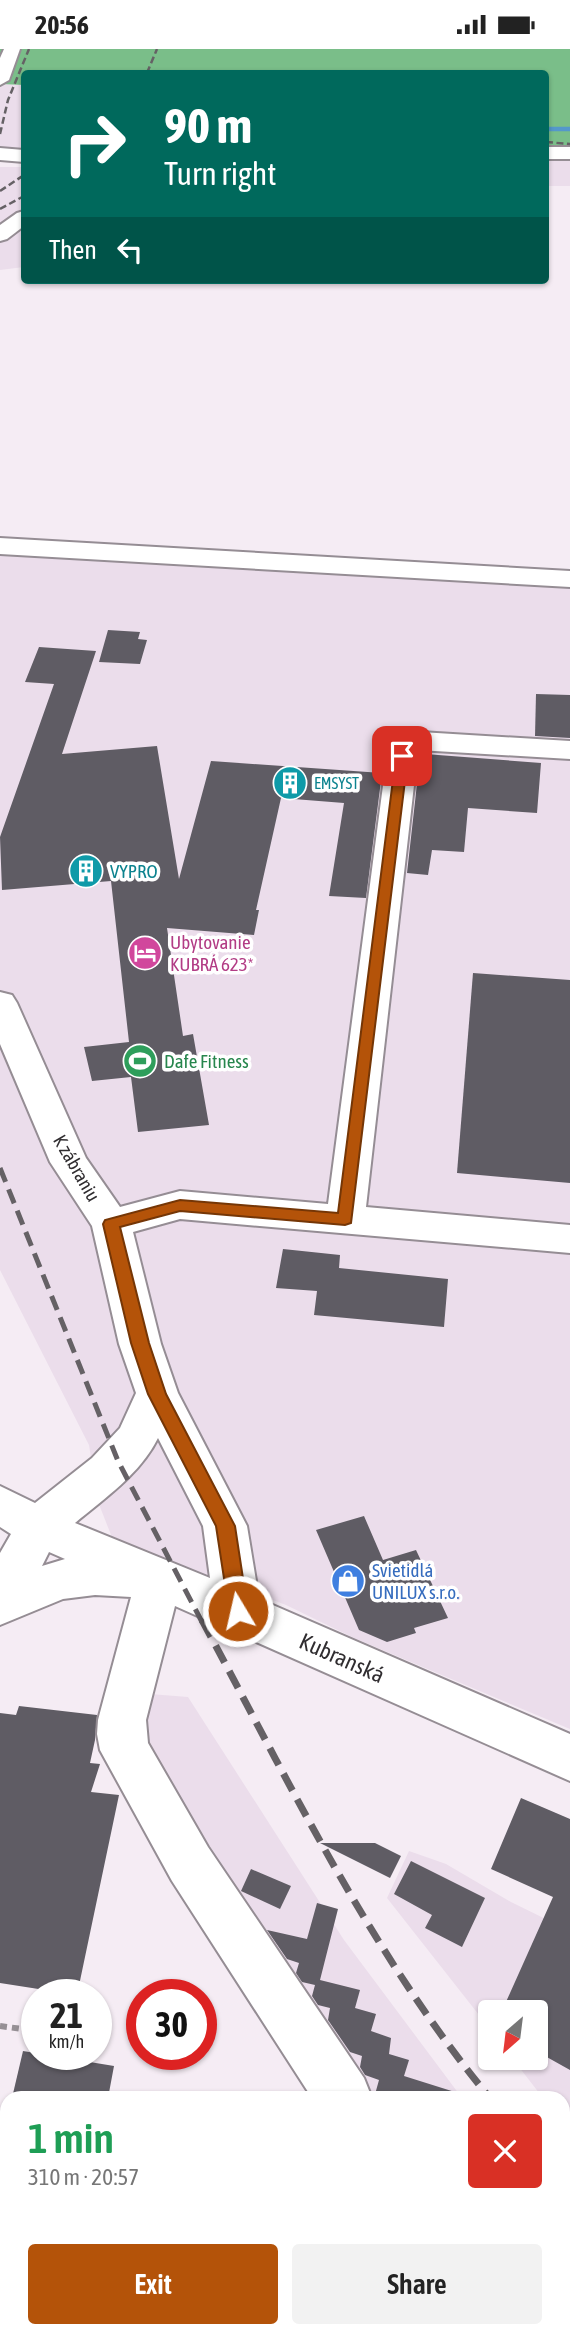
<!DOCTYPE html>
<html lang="en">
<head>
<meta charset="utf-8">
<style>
  body { margin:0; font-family:"Asap Condensed",sans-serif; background:#f2f2f2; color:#222; height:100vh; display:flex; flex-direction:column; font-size:26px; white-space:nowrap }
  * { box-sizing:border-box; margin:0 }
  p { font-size:23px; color:#767676 }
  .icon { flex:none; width:38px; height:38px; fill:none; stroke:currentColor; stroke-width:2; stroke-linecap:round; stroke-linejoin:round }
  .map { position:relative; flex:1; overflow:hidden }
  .side { position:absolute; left:0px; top:2042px; width:570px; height:247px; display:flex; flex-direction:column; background:#fff; border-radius:21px 21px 0 0; box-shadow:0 2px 5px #0004 }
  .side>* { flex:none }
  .guide { position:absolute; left:21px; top:21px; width:528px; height:214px; border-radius:7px; box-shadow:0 2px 5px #0004; background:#00695c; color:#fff; overflow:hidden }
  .needle { width:46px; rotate:208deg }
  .fabs { position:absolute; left:478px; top:1951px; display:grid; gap:14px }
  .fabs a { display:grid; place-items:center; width:70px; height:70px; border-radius:7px; background:#fff; box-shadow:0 2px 5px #0004; font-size:35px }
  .speed { position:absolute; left:21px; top:1930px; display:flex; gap:14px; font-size:35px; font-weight:700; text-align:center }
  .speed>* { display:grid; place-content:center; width:91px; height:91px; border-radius:50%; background:#fff; box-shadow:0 2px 5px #0004; line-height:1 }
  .speed small { font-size:18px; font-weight:400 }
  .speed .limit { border:10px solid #d22; background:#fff; color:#111 }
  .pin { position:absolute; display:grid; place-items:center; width:60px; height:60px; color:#fff; margin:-30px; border-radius:14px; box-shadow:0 4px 10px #0006 }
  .me { position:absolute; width:77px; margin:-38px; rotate:351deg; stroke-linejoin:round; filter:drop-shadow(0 0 5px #0008) }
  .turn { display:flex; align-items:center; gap:24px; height:147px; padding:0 28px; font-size:32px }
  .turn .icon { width:91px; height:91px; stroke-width:2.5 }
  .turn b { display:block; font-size:49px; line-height:60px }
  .then { display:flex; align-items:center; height:66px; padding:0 28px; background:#0003; gap:14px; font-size:26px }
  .round { display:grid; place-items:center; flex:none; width:74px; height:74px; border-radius:7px; background:#f2f2f2 }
  .summary { display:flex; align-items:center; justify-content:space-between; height:119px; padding:0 28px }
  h1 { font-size:42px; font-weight:600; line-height:52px; color:#1e9e55 }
  .action { display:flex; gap:14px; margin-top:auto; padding:14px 28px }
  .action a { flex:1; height:80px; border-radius:7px; background:#b45309; color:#fff; font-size:28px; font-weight:600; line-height:80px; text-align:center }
  .action a+a { background:#f2f2f2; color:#222 }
  .status { display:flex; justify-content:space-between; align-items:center; height:49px; padding:0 35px; background:#fff; direction:ltr }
  .status svg { height:19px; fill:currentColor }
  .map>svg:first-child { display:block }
  .built { fill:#ebddeb }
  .green { fill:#a4e1b1 }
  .forest { fill:#7abe89 }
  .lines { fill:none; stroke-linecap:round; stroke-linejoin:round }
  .stream { stroke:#5498cb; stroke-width:4.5 }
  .building { fill:#5f5c64 }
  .minor-casing { stroke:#958d94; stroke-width:4 }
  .path { stroke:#969095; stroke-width:6; stroke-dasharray:7 5; stroke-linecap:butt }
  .minor { fill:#fff; fill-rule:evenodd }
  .rail-far2 { stroke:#656165; stroke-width:2.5; stroke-dasharray:7 3.5; stroke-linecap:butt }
  .rail-far1 { stroke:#656165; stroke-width:5; stroke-dasharray:15 8; stroke-linecap:butt }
  .rail { stroke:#656165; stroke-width:7; stroke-dasharray:19 10; stroke-linecap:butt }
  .route { fill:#b45309; stroke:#753606; stroke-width:2 }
  .labels { text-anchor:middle; stroke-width:7; stroke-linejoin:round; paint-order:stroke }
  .far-culture-label { font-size:16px; fill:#0d838f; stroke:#fff; text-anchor:start }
  .culture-label { font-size:19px; fill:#0d838f; stroke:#fff; text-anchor:start }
  .hotel-label { font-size:19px; fill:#b23c85; stroke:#fff; text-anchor:start }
  .leisure-label { font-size:19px; fill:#27864d; stroke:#fff; text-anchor:start }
  .street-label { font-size:19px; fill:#302d30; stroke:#fff }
  .shop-label { font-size:19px; fill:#366cbe; stroke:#fff; text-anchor:start }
  .near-street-label { font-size:23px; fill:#302d30; stroke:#fff }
</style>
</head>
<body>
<div class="status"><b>20:56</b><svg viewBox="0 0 49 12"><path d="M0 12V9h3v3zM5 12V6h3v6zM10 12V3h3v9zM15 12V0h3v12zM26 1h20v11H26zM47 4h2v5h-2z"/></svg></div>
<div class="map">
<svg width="570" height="2288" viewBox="0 0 570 2288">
  <rect width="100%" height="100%" fill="#f5ecf4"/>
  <g class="built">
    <path d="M0,35l24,1v72h-24z"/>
    <path d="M546,101l24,1v35h-24z"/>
    <path d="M0,118h24v100l-24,3z"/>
    <path d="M0,503l570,34v1143l-216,-91 -68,-33 -173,-65 -29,-74 7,-8 -2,-13 -89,-175z"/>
    <path d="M150,1645l38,3 156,243 118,158h-118l-93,-140 -126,-208z"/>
    <path d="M409,1802l37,13 65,38 59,29v202l-6,-8v-27h-21l-31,-40h24v-45h-46v16l-103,-131z"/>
    <path d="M564,2185l6,8v95h-41l-5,-6h40z"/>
  </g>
  <path class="green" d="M7,2229v53h149l-2,6h-154v-58z"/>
  <path class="forest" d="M0,0h570v102l-24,-1v-77h-522v12l-24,-1z"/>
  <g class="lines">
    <path class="stream" d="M546,80h24"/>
  </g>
  <g class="building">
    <path d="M108,581l32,2 -2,7 9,1 -7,24 -41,-2z"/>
    <path d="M39,598l57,4 -34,103 95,-8 22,133 32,-118 171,12 -16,125 -37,-2 15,-93 -63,-5 -25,112h3l-5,25 -87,-7 16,108 10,-2 16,91 -71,7 -7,-55 -39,4 -8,-34 45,-5 -18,-161 -109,9 -2,-53 54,-153 -29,-2z"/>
    <path d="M536,645l34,1v43l-35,-2z"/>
    <path d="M425,705l116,9 -4,50 -69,-5 -4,44 -32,-2 -4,25 -21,-2 11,-98h4z"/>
    <path d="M473,924l97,7v203l-113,-10z"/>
    <path d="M283,1200l57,6 -1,13 109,11 -4,48 -130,-12 3,-24 -41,-3z"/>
    <path d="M364,1467l19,44 33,-10 32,68 -34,10 2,5 -29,9 -28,-12 -43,-100z"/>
    <path d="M19,1657l78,9 -2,25 -5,23 10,1 -9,28 28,3 -42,200 -77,-12v-270l16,2z"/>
    <path d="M521,1749l49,21v251l-34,-19v-11l11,-27h-46l52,-116 -62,-28z"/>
    <path d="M320,1794h55l26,13 -11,22z"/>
    <path d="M411,1812l74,37 -23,49 -37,-19 7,-13 -38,-21z"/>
    <path d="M251,1820l40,17 -11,23 -39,-18z"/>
    <path d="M317,1854l21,6 -18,71 40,10 -5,18 21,6 -5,17 20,7 -2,16 20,6 -5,16 54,17 -1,5h-83l5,-18 -14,-5 -5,-8 2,-11 -12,-4 -22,-32 2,-12 -12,-3 -6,-9 3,-11 -13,-3 -6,-9 3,-10 -12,-4 -20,-29 40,9z"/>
    <path d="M23,2002l91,15 -6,32h-96z"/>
  </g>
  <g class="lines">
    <g class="minor-casing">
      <g id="minor">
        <path d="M4,0h16l-11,31 -9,5v-27z"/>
        <rect x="546" y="98" width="24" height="12"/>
        <path d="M0,99l24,2v12l-24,-2z"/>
        <path d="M24,162v15l-17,13 -7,2v-16l17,-12z"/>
        <path d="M0,489l570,33v16l-570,-33z"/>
        <path d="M404,682l166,10v18l-152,-9 -52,457 204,18v28l-390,-34 -47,13 28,112 17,49 69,133 12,73 311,135v47l-395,-175 -29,114 2,23 60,104 156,231 8,20h-60l-140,-217 -72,-131 -3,-16 1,-14 33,-123 -36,-2 -32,4 -63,26v-72l11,-19 -11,-7v-41l35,17 57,-45 28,-30 16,-35 -17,-49 -27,-118 -42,-64 -50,-118v-52l12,3 5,8 69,155 34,49 60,-16 148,13 61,-464 4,-6zM158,1389l45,88 7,52 -135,-55c30,-25 65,-49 83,-85zM49,1503l16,7 -23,7z"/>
        <path d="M175,2282h60l-1,6h-60z"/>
        <path d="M494,2282h63l2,6h-63z"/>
      </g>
    </g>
    <g class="path">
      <path d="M0,1977l37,5"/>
      <path d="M404,2288l1,-6"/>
    </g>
    <use href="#minor" class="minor"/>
    <g class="rail-far2">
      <path d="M147,24l10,-24"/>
      <path d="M0,85l8,-34 21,-51"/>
      <path d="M546,93l24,2"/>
      <path d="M0,142l24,-16"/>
      <path d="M0,160l24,-13"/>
    </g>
    <path class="rail-far1" d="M0,1119l118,293 84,161"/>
    <g class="rail">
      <path d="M202,1571c88,164 169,334 288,478"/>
      <path d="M564,2137l6,8"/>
    </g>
  </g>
  <path class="route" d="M402,703l6,4 -57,467 -6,2 -165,-14 -60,16 29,116 17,51 69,132 13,85 -3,6 -7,3 -6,-3 -3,-6 -13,-85 -68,-132 -17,-51 -28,-119 2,-4 75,-20 158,13 58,-457z"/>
  <defs>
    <g id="building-disc" transform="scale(1.75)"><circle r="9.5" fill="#0f9aa8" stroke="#fff"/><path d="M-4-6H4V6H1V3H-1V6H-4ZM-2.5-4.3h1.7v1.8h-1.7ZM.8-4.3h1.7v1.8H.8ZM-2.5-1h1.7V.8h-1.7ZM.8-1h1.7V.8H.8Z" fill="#fff"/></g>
    <g id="hotel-disc" transform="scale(1.75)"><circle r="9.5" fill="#d1479c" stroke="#fff"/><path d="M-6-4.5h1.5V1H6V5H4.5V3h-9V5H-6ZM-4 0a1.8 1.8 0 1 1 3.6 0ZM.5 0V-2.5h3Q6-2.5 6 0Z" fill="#fff"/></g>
    <g id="stadium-disc" transform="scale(1.75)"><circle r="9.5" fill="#2e9e5b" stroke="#fff"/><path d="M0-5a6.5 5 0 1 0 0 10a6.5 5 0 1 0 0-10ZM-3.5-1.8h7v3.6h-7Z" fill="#fff"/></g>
    <g id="shop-disc" transform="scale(1.75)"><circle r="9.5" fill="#3f7fe0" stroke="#fff"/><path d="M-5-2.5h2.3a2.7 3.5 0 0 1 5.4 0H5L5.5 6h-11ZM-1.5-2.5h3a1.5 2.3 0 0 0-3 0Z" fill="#fff"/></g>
  </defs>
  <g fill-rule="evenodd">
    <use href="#building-disc" x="290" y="734"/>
    <use href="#building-disc" x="86" y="822"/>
    <use href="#hotel-disc" x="145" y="904"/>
    <use href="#stadium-disc" x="140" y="1012"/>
    <use href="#shop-disc" x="348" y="1532"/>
  </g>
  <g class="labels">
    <g class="far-culture-label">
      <text x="314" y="740">EMSYST</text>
    </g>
    <g class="culture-label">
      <text x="110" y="829">VYPRO</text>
    </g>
    <g class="hotel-label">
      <text x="170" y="900">Ubytovanie<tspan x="170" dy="22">KUBRÁ 623*</tspan></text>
    </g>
    <g class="leisure-label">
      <text x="164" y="1019">Dafe Fitness</text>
    </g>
    <g class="street-label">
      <text transform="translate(77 1119) rotate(60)" y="7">K zábraniu</text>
    </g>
    <g class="shop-label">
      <text x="372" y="1528">Svietidlá<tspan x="372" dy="22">UNILUX s.r.o.</tspan></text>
    </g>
    <g class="near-street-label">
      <text transform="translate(342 1609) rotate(24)" y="8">Kubranská</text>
    </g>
  </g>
</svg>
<div class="fabs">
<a><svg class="needle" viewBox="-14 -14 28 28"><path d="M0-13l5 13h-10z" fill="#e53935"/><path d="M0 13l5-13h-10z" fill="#767676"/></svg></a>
</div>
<div class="speed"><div>21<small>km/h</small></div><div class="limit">30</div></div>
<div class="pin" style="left:402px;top:707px;background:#d93025"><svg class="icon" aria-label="arrive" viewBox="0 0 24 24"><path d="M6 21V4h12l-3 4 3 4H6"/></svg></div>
<svg class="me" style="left:238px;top:1562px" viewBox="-20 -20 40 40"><circle r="17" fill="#b45309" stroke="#fff" stroke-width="3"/><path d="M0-11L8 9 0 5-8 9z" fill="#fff"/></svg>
<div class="guide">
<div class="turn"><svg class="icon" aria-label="right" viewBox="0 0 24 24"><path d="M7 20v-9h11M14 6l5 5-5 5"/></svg><div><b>90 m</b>Turn right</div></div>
<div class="then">Then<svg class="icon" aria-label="left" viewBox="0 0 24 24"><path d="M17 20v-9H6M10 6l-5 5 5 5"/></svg></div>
</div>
<section class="side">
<div class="summary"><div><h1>1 min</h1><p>310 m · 20:57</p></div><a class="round" style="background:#d93025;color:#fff"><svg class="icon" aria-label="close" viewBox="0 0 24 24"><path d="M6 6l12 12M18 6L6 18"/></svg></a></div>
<div class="action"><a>Exit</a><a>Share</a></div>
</section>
</div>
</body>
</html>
